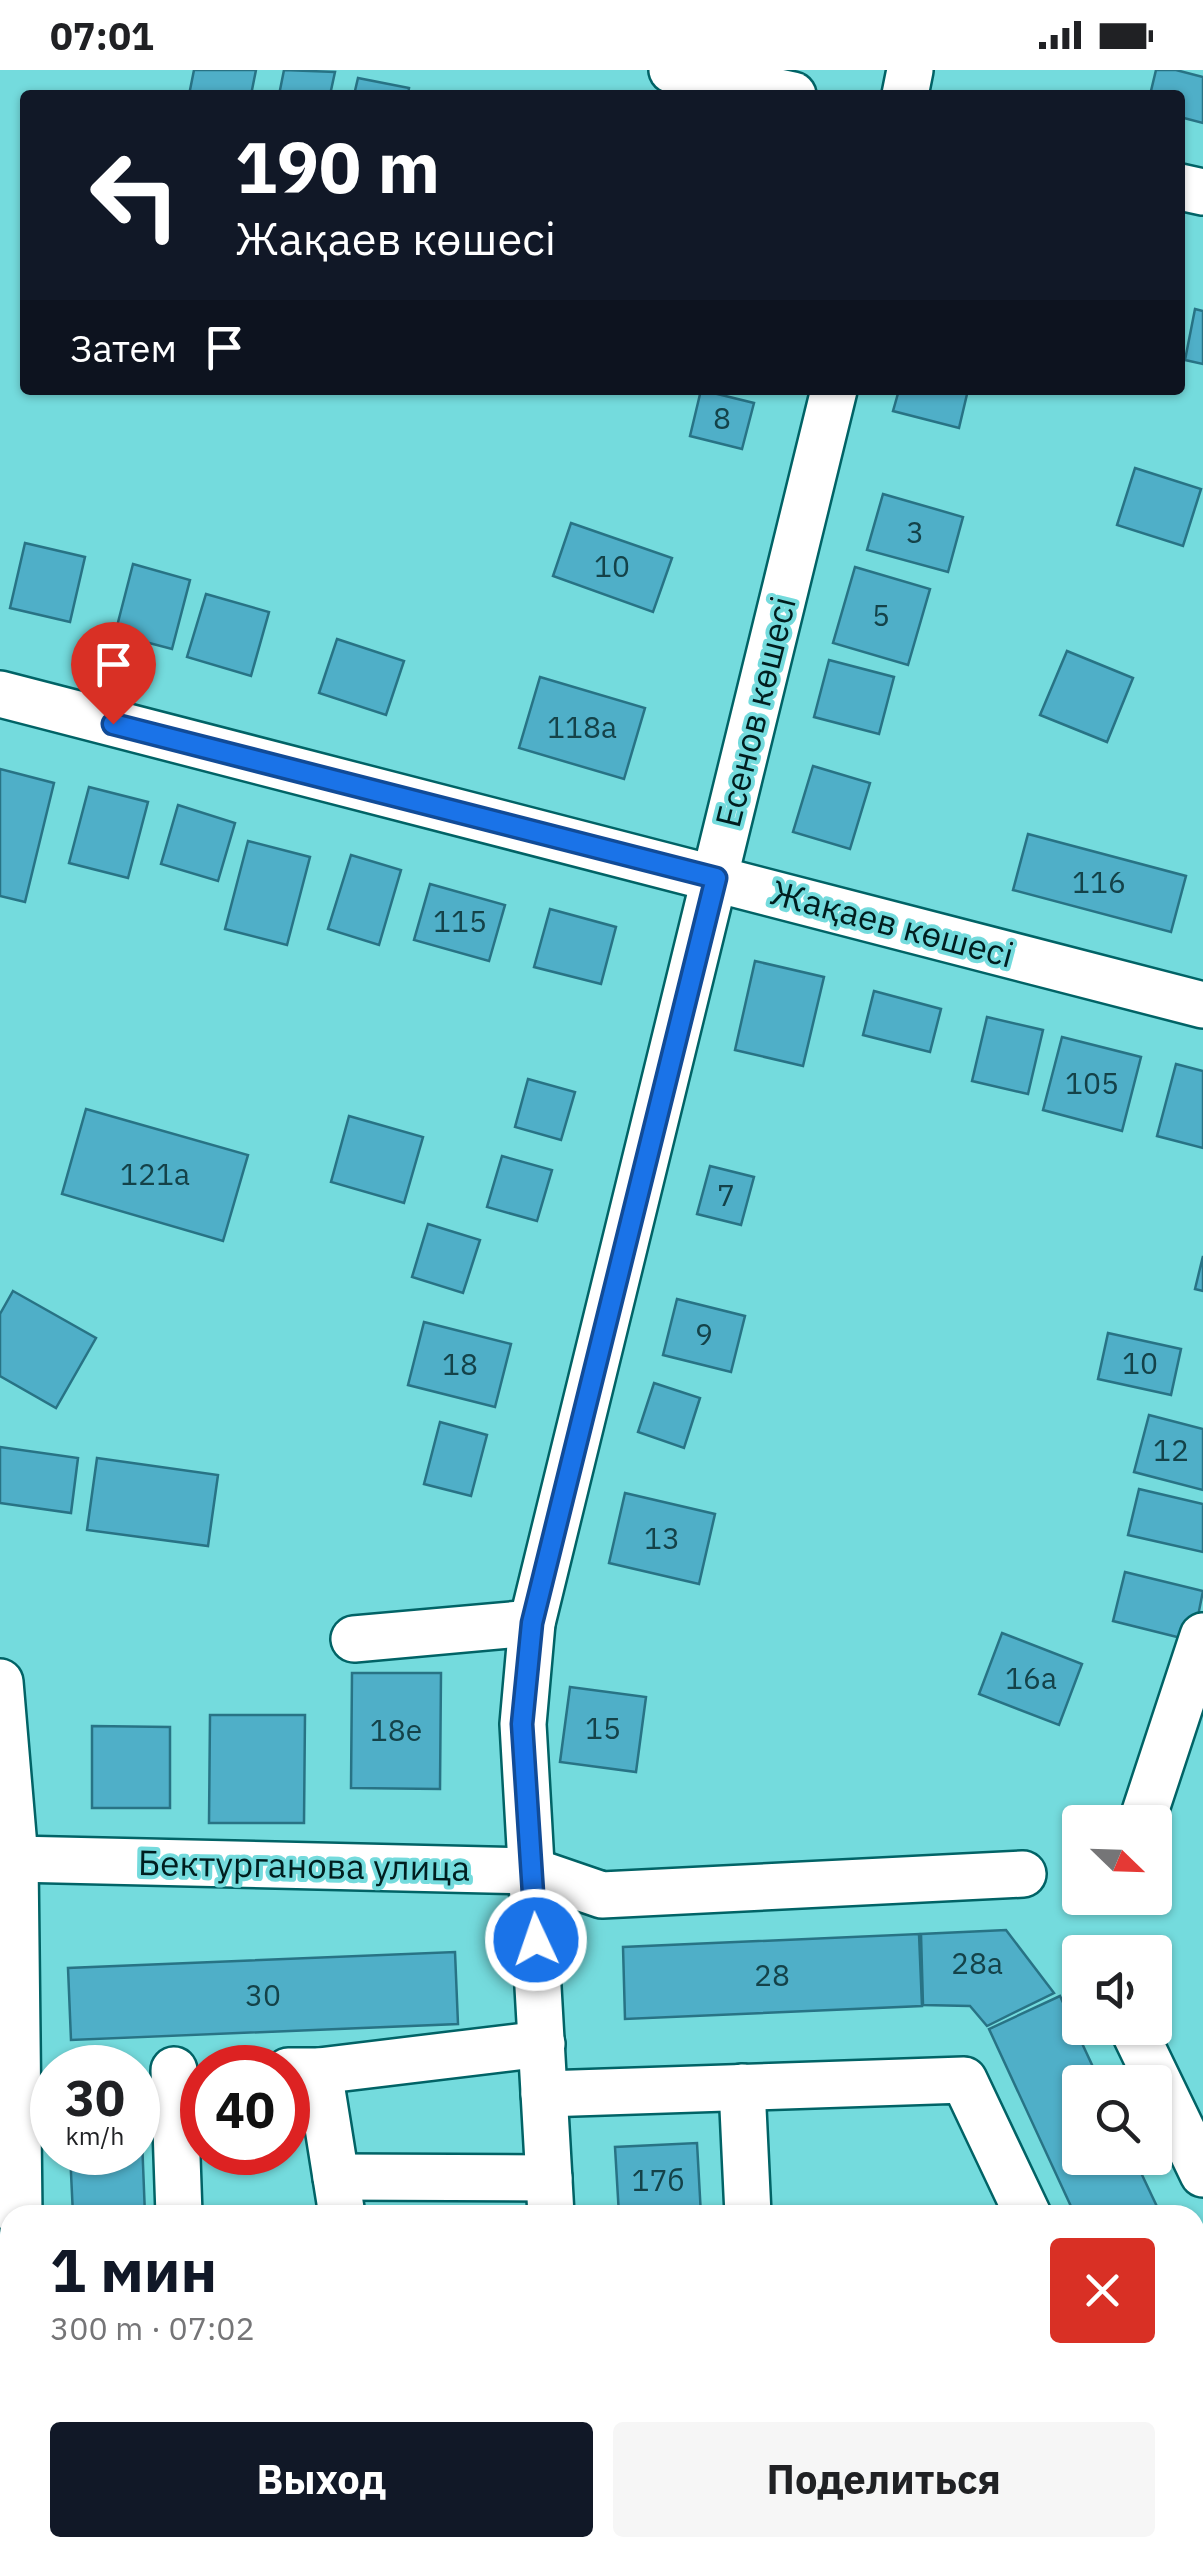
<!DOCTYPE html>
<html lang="ru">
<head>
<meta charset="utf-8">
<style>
  body { margin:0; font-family:"IBM Plex Sans",sans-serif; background:#f6f6f6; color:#202124; height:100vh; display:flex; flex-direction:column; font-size:38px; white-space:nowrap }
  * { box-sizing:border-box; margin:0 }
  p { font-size:32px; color:#757577 }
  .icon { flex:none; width:55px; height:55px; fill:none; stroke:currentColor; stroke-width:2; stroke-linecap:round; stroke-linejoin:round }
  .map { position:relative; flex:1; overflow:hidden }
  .sheet { position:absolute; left:0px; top:2135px; width:1205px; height:352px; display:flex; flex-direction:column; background:#fff; border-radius:30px 30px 0 0; box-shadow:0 2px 8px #0004 }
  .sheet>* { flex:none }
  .banner { position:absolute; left:20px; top:20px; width:1165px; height:305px; border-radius:10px; box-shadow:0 2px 8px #0004; background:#111827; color:#fff; overflow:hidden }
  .needle { width:65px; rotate:113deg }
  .fabs { position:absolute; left:1062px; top:1735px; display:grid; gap:20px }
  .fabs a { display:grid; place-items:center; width:110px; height:110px; border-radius:10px; background:#fff; box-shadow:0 2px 8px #0004; font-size:50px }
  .speed { position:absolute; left:30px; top:1975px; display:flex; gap:20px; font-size:50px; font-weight:700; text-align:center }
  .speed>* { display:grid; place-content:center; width:130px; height:130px; border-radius:50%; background:#fff; box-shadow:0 2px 8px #0004; line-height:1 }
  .speed small { font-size:25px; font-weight:400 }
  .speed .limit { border:15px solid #d22; background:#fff; color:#111 }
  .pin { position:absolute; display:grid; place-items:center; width:85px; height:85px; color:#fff; margin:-102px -42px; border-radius:50% 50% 50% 0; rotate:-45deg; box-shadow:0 0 10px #0007 }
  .pin .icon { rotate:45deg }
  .me { position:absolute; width:110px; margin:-55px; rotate:357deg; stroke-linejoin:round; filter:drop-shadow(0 0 8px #0008) }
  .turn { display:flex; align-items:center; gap:35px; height:210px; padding:0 50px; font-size:45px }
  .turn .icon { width:130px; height:130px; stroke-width:2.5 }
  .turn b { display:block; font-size:70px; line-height:85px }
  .then { display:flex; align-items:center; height:95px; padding:0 50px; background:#0003; gap:20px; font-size:38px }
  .round { display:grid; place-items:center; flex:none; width:105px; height:105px; border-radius:10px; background:#f6f6f6 }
  .summary { display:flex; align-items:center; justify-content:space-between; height:170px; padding:0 50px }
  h1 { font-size:60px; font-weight:700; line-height:75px; color:#111827 }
  .primary-button { display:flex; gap:20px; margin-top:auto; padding:20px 50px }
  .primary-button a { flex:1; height:115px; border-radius:10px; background:#111827; color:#fff; font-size:40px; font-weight:700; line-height:115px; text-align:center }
  .primary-button a+a { background:#f6f6f6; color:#202124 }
  .status { display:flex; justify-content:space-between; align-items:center; height:70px; padding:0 50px; background:#fff; direction:ltr }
  .status svg { height:28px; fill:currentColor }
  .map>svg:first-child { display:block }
  .building { fill:#4fafc8; stroke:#287385; stroke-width:2.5 }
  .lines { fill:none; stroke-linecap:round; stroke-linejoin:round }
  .minor-casing { stroke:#016366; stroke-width:50 }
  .minor { stroke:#fff; stroke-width:45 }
  .route-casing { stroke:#114b97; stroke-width:25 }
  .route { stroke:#1a73e8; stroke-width:18 }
  .labels { text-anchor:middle; stroke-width:8; stroke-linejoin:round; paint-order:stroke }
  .number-label { font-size:30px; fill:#144249 }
  .street-label { font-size:35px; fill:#001e1f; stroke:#74dbdd }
</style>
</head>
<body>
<div class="status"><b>07:01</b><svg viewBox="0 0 49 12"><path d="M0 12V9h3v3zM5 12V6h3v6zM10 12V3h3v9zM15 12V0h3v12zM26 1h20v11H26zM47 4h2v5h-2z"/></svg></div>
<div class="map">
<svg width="1203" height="2486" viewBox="0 0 1203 2486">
  <rect width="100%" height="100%" fill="#74dbdd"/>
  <g class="building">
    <path d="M194,0h62l-5,25h-62z"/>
    <path d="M284,0l51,2 -5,23h-51z"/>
    <path d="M1156,0h20l27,7v46l-23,-6v-22h-30z"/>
    <path d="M358,8l51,10 -1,7h-54z"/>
    <path d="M1195,239l8,2v53l-18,-4z"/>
    <path d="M701,320l53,13 -12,46 -52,-13z"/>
    <path d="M899,320h69l-9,38 -66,-17z"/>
    <path d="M1135,398l66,21 -18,57 -66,-21z"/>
    <path d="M883,424l80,23 -15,55 -81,-22z"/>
    <path d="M571,453l101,35 -19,54 -100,-36z"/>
    <path d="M25,473l60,14 -15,65 -60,-14z"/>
    <path d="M133,494l57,16 -18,69 -57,-15z"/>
    <path d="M855,497l75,22 -22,76 -75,-22z"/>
    <path d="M206,524l63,18 -18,64 -64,-19z"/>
    <path d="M337,569l67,22 -18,54 -67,-22z"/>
    <path d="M1067,581l66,27 -26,64 -67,-27z"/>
    <path d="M829,590l65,17 -15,57 -65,-17z"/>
    <path d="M540,607l105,31 -21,71 -105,-31z"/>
    <path d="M813,696l57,17 -20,66 -57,-17z"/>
    <path d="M0,699l54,14 -29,119 -25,-6z"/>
    <path d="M89,717l59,15 -20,76 -59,-15z"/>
    <path d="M178,735l57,18 -17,58 -57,-17z"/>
    <path d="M1028,764l158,42 -15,56 -158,-42z"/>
    <path d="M248,771l62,16 -23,88 -62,-16z"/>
    <path d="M351,785l50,15 -22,75 -51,-16z"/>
    <path d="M430,814l75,21 -16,56 -75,-21z"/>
    <path d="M550,839l66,18 -15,57 -67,-17z"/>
    <path d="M755,891l69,16 -21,89 -68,-16z"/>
    <path d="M874,921l67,18 -11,43 -67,-17z"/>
    <path d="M987,947l56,13 -15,64 -56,-13z"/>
    <path d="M1062,967l79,20 -19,74 -79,-21z"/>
    <path d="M1176,994l27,7v77l-46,-12z"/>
    <path d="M528,1009l47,13 -14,48 -46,-13z"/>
    <path d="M86,1039l162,46 -25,86 -161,-47z"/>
    <path d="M349,1046l74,21 -19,66 -73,-21z"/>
    <path d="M502,1086l50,14 -15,51 -50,-14z"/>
    <path d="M710,1096l44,11 -13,48 -44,-11z"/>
    <path d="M428,1154l52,16 -17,53 -51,-16z"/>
    <path d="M1203,1186v35l-8,-2z"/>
    <path d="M13,1221l83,47 -40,70 -56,-32v-62z"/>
    <path d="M677,1229l68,17 -14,56 -68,-17z"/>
    <path d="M424,1252l87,22 -16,63 -87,-22z"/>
    <path d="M1108,1263l73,16 -10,46 -73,-16z"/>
    <path d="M654,1313l46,15 -16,50 -46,-16z"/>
    <path d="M1149,1345l54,14v61l-69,-18z"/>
    <path d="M440,1352l47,13 -16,61 -47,-12z"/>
    <path d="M0,1377l78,11 -7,55 -71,-10z"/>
    <path d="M97,1388l121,17 -10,71 -121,-16z"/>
    <path d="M1139,1419l64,15v48l-75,-17z"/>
    <path d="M625,1423l90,21 -16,70 -90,-21z"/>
    <path d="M1125,1502l78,19 -10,50 -80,-20z"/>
    <path d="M1002,1563l80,31 -23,61 -80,-31z"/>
    <path d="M352,1603h89l-1,116 -89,-1z"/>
    <path d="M570,1617l76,10 -10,75 -76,-10z"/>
    <path d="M210,1645h95l-1,108h-95z"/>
    <path d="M92,1656l78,1v81h-78z"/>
    <path d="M1006,1860l48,63 -67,33 -17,-20 -47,-1 -2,-71z"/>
    <path d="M919,1864l3,72 -297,13 -2,-72z"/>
    <path d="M455,1882l3,72 -387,16 -3,-72z"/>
    <path d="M1060,1926l40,86h-20v76h54l27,57h-86l-86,-186z"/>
    <path d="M138,2069h4l3,76h-72l-3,-63h68z"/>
    <path d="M697,2073l4,72h-82l-4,-68z"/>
    <path d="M1203,2241v167l-8,-17v-146z"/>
    <path d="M412,2478h67v8h-66z"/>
  </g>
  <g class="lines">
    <g class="minor-casing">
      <g id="minor">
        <path d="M672,0l121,25"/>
        <path d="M905,25l5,-25"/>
        <path d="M1180,117l23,5"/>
        <path d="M0,624l1203,311"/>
        <path d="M354,1569l178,-16"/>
        <path d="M0,1612l15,177 4,356"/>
        <path d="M1143,1748l60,-182"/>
        <path d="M0,1786l15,3 517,12 70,24 421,-21"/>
        <path d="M1133,1959l70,145"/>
        <path d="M174,2000l5,145"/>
        <path d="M288,2001h31l23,144"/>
        <path d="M319,2001l223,-27"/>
        <path d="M742,2017l6,128"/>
        <path d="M544,2024l420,-14 64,135"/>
        <path d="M336,2107l213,1"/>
        <path d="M551,2145l-28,-491 9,-101 302,-1233"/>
        <path d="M1195,2200l8,-4"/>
        <path d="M0,2412h10"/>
        <path d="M30,2478v8"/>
        <path d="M190,2478l1,8"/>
        <path d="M371,2478v8"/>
        <path d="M572,2478v8"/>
        <path d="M1184,2478l4,8"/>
      </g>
    </g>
    <use href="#minor" class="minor"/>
  </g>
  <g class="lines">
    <g class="route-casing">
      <path id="route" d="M113,654l603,154 -184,745 -10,101 14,216"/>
    </g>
    <use href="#route" class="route"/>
  </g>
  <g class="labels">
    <g class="number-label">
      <text x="722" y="359">8</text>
      <text x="915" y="473">3</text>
      <text x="612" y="507">10</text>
      <text x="881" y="556">5</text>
      <text x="582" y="668">118а</text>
      <text x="1099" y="823">116</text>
      <text x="460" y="862">115</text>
      <text x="1092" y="1024">105</text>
      <text x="155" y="1115">121а</text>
      <text x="726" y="1136">7</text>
      <text x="704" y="1275">9</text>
      <text x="1140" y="1304">10</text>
      <text x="460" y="1305">18</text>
      <text x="1171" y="1391">12</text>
      <text x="662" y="1479">13</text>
      <text x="1031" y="1619">16а</text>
      <text x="603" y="1669">15</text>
      <text x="396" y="1671">18е</text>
      <text x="977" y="1904">28а</text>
      <text x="772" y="1916">28</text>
      <text x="263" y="1936">30</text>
      <text x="658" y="2121">17б</text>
    </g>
    <g class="street-label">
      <text transform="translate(756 642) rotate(-76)" y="12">Есенов көшесі</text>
      <text transform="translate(892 854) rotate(15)" y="12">Жақаев көшесі</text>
      <text transform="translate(304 1796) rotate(1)" y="12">Бектурганова улица</text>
    </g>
  </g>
</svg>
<div class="fabs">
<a><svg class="needle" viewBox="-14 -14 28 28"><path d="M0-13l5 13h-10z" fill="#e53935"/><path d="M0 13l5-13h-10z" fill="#757577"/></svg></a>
<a><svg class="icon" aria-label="sound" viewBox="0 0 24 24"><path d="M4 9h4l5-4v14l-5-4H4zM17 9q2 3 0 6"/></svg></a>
<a><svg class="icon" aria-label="search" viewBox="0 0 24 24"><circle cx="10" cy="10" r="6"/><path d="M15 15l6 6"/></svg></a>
</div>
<div class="speed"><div>30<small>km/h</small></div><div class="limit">40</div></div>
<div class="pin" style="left:113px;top:654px;background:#d93025"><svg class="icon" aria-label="arrive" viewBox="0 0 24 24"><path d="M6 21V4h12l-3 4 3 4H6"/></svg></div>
<svg class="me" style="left:536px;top:1870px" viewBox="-20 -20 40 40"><circle r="17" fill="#1a73e8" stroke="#fff" stroke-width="3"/><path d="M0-11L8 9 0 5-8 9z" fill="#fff"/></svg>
<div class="banner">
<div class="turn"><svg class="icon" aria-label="left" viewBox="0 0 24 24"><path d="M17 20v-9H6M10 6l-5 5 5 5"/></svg><div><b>190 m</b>Жақаев көшесі</div></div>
<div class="then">Затем<svg class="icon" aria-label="arrive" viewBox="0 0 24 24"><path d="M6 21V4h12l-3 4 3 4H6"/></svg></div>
</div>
<section class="sheet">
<div class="summary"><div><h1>1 мин</h1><p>300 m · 07:02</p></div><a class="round" style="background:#d93025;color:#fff"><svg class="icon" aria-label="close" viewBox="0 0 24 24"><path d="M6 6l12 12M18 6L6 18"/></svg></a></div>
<div class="primary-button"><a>Выход</a><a>Поделиться</a></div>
</section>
</div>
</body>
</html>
